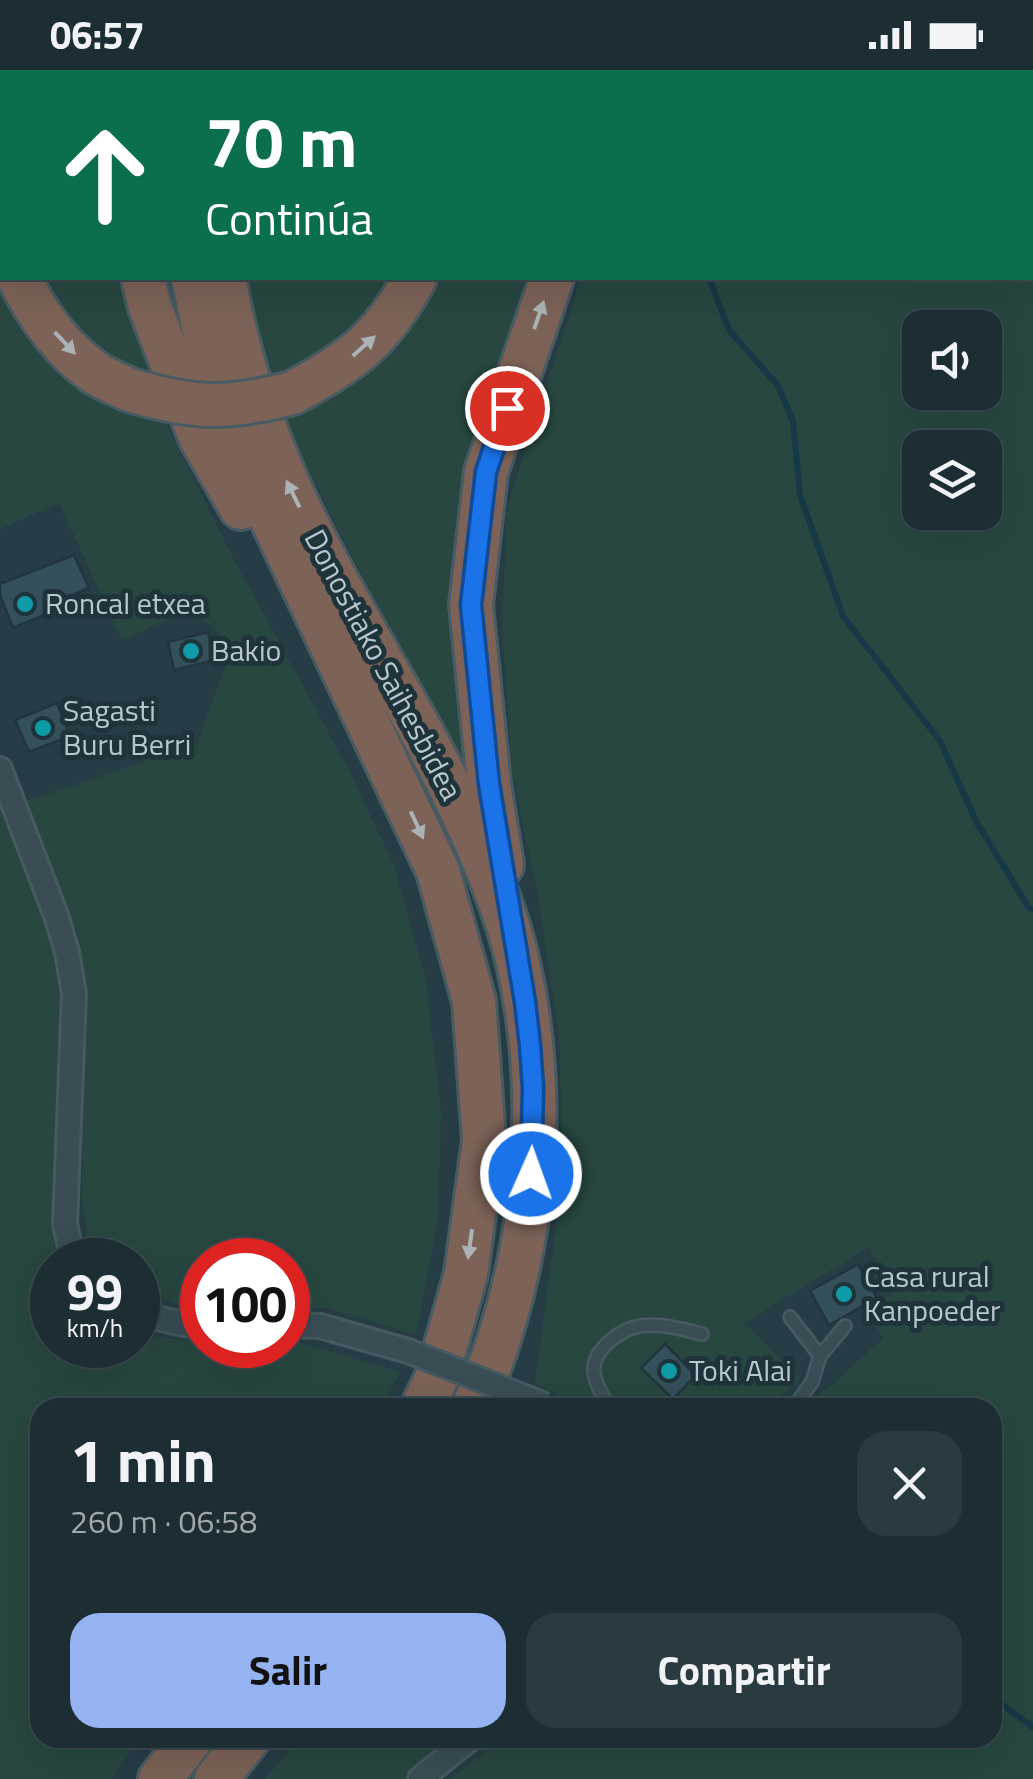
<!DOCTYPE html>
<html lang="es">
<head>
<meta charset="utf-8">
<style>
  body { margin:0; font-family:"Titillium Web",sans-serif; background:#293a40; color:#f1f3f6; height:100vh; display:flex; flex-direction:column; font-size:38px; white-space:nowrap }
  * { box-sizing:border-box; margin:0 }
  p { font-size:32px; color:#a0a8ac }
  .icon { flex:none; width:55px; height:55px; fill:none; stroke:currentColor; stroke-width:2; stroke-linecap:round; stroke-linejoin:round }
  .map { position:relative; flex:1; overflow:hidden }
  .sheet { position:absolute; left:30px; top:1328px; width:972px; height:350px; display:flex; flex-direction:column; background:#1c2e34; border-radius:30px; box-shadow:0 10px 40px #0002,0 0 0 2px #3a4a4f }
  .sheet>* { flex:none }
  .banner { position:absolute; left:0px; top:0px; width:1035px; height:210px; box-shadow:0 10px 40px #0002,0 0 0 2px #3a4a4f; background:#0b6e4f; color:#fff; overflow:hidden }
  .buttons { position:absolute; left:902px; top:240px; display:grid; gap:20px }
  .buttons a { display:grid; place-items:center; width:100px; height:100px; border-radius:20px; background:#1c2e34; box-shadow:0 10px 40px #0002,0 0 0 2px #3a4a4f; font-size:50px }
  .speed { position:absolute; left:30px; top:1168px; display:flex; gap:20px; font-size:50px; font-weight:700; text-align:center }
  .speed>* { display:grid; place-content:center; width:130px; height:130px; border-radius:50%; background:#1c2e34; box-shadow:0 10px 40px #0002,0 0 0 2px #3a4a4f; line-height:1 }
  .speed small { font-size:25px; font-weight:400 }
  .speed .limit { border:15px solid #d22; background:#fff; color:#111 }
  .pin { position:absolute; display:grid; place-items:center; width:85px; height:85px; color:#fff; margin:-42px; border:5px solid #fff; border-radius:50%; box-shadow:0 2px 10px #0007 }
  .me { position:absolute; width:110px; margin:-55px; rotate:2deg; stroke-linejoin:round; filter:drop-shadow(0 0 8px #0008) }
  .turn { display:flex; align-items:center; gap:35px; height:210px; padding:0 40px; font-size:45px }
  .turn .icon { width:130px; height:130px; stroke-width:2.5 }
  .turn b { display:block; font-size:70px; line-height:85px }
  .round { display:grid; place-items:center; flex:none; width:105px; height:105px; border-radius:30px; background:#293a40 }
  .head { display:flex; align-items:center; justify-content:space-between; height:170px; padding:0 40px }
  h1 { font-size:60px; font-weight:700; line-height:75px }
  .cta { display:flex; gap:20px; margin-top:auto; padding:20px 40px }
  .cta a { flex:1; height:115px; border-radius:30px; background:#95b2f1; color:#111; font-size:40px; font-weight:700; line-height:115px; text-align:center }
  .cta a+a { background:#293a40; color:#f1f3f6 }
  .status { display:flex; justify-content:space-between; align-items:center; height:70px; padding:0 50px; background:#1c2e34; direction:ltr }
  .status svg { height:28px; fill:currentColor }
  .map>svg:first-child { display:block }
  .green { fill:#284741; fill-rule:evenodd }
  .lines { fill:none; stroke-linecap:round; stroke-linejoin:round }
  .stream { stroke:#173846; stroke-width:6 }
  .building { fill:#34505a; stroke:#21353d; stroke-width:2.5 }
  .lane-casing { stroke:#475a61; stroke-width:16 }
  .street-casing { stroke:#475a61; stroke-width:28 }
  .highway-casing { stroke:#485b63; stroke-width:48 }
  .lane { stroke:#3a4d55; stroke-width:11 }
  .street { stroke:#3a4d55; stroke-width:22 }
  .highway { stroke:#7c6257; stroke-width:42 }
  .street-bridge-casing { stroke:#475a61; stroke-width:28; stroke-linecap:butt }
  .highway-bridge-casing { stroke:#485b63; stroke-width:48; stroke-linecap:butt }
  .street-bridge { stroke:#3a4d55; stroke-width:22 }
  .highway-bridge { stroke:#7c6257; stroke-width:42 }
  .oneway { fill:#acb3b6 }
  .route-casing { stroke:#114b97; stroke-width:25 }
  .route { stroke:#1a73e8; stroke-width:18 }
  .culture-dot { fill:#0f9aa8; stroke:#1f333b; stroke-width:4 }
  .labels { text-anchor:middle; stroke-width:10; stroke-linejoin:round; paint-order:stroke }
  .poi-label { font-size:30px; fill:#b8c7ce; stroke:#1f333b; text-anchor:start }
  .street-label { font-size:30px; fill:#b8c7ce; stroke:#1f333b }
</style>
</head>
<body>
<div class="status"><b>06:57</b><svg viewBox="0 0 49 12"><path d="M0 12V9h3v3zM5 12V6h3v6zM10 12V3h3v9zM15 12V0h3v12zM26 1h20v11H26zM47 4h2v5h-2z"/></svg></div>
<div class="map">
<svg width="1033" height="1709" viewBox="0 0 1033 1709">
  <rect width="100%" height="100%" fill="#263d46"/>
  <g class="green">
    <path d="M630,0h403v1709h-582l51,-41h490v-330l-190,-1 32,-24 49,-45 -17,-29 28,-17 -25,-45 -125,76 57,56 -36,28h-184l-46,-24 28,-208 -4,-138 -21,-141 -26,-124 -10,-145 5,-120 74,-229h451v-206h-403zM920,258h65v64h-65zM920,378h65v64h-65z"/>
    <path d="M41,208h488l-57,157 -17,110v113l17,136 -184,-365 -29,-87 -110,36 -47,-25 -50,-52z"/>
    <path d="M0,209l5,15 38,59 50,44 70,21 76,151 111,203 45,96 31,113 15,129 -3,108 -22,117 -89,-27h-39v-48h-86v49h-11l-53,-19v-30h-42l-9,-24 -5,-39 4,-202 -7,-58 -55,-135 173,-58 36,-99 -42,-36 -69,31 -63,-137 -59,26z"/>
    <path d="M0,726l57,145 6,62 -6,138 3,119h-8v85h86v-13l10,4 54,6v3h86v-3h10l102,30 -18,35 -342,1v330h99l-28,41h-111z"/>
    <path d="M301,1668h156l-47,41h-145z"/>
  </g>
  <g class="lines">
    <g class="stream">
      <path d="M948,0l1,2"/>
      <path d="M1032,76l1,1"/>
      <path d="M709,208l20,52 49,56 15,35 7,74 43,121 97,125 36,80 53,87 4,1"/>
      <path d="M992,1616l3,13 38,28"/>
    </g>
  </g>
  <g class="building">
    <path d="M74,485l15,33 -42,18 2,7 -36,15 -13,-33v-11z"/>
    <path d="M208,562l7,28 -41,10 -6,-28z"/>
    <path d="M57,633l13,33 -41,16 -14,-32z"/>
    <path d="M858,1194l19,34 -48,27 -19,-34z"/>
    <path d="M665,1274l31,31 -23,24 -32,-31z"/>
  </g>
  <g class="lines">
    <g class="lane-casing">
      <g id="lane">
        <path d="M790,1247l30,39"/>
        <path d="M611,1338c-8,-11 -19,-29 -17,-43 4,-19 28,-36 46,-39 21,-3 41,3 62,8"/>
        <path d="M793,1338l19,-26 8,-26 25,-30"/>
      </g>
    </g>
    <g class="street-casing">
      <g id="street">
        <path d="M0,699l57,149 10,34 7,42 -9,230 8,36"/>
        <path d="M138,1243l44,11h20"/>
        <path d="M288,1255l32,1"/>
        <path d="M420,1709l51,-41"/>
      </g>
    </g>
    <g class="highway-casing">
      <g id="highway">
        <path d="M416,0l1,2"/>
        <path d="M590,0v2"/>
        <path d="M11,2l1,-2"/>
        <path d="M128,2v-2"/>
        <path d="M187,2v-2"/>
        <path d="M220,2v-2"/>
        <path d="M0,51l2,-10"/>
        <path d="M0,144l2,12"/>
        <path d="M19,208c17,34 42,71 75,94 10,7 24,12 36,18"/>
        <path d="M143,208l7,29 50,130 41,71"/>
        <path d="M193,208l21,100 31,85 193,408 36,130 10,139 -18,134 -29,103 -15,31"/>
        <path d="M224,208c12,69 33,136 62,201 51,116 124,220 177,335 20,43 45,102 55,149 33,146 15,308 -45,445"/>
        <path d="M292,323c61,-32 90,-54 123,-115"/>
        <path d="M502,795l-13,-81 -18,-179 15,-133 66,-194"/>
        <path d="M160,1709l32,-41"/>
        <path d="M216,1709l33,-41"/>
      </g>
    </g>
    <use href="#lane" class="lane"/>
    <use href="#street" class="street"/>
    <use href="#highway" class="highway"/>
    <g class="street-bridge-casing">
      <path id="street-bridge" d="M320,1256l88,25 137,54"/>
    </g>
    <g class="highway-bridge-casing">
      <path id="highway-bridge" d="M130,320c64,19 97,20 162,3"/>
    </g>
    <use href="#street-bridge" class="street-bridge"/>
    <use href="#highway-bridge" class="highway-bridge"/>
  </g>
  <defs><path id="oneway-solid" d="M-6-.8H1V-3.2L6.5 0L1 3.2V.8H-6Z" transform="scale(2.5)"/></defs>
  <g class="oneway">
    <use href="#oneway-solid" transform="translate(539 245) rotate(-71)"/>
    <use href="#oneway-solid" transform="translate(65 273) rotate(47)"/>
    <use href="#oneway-solid" transform="translate(364 276) rotate(-42)"/>
    <use href="#oneway-solid" transform="translate(293 424) rotate(-116)"/>
    <use href="#oneway-solid" transform="translate(417 755) rotate(65)"/>
    <use href="#oneway-solid" transform="translate(470 1174) rotate(98)"/>
  </g>
  <g class="lines">
    <g class="route-casing">
      <path id="route" d="M507,338l-21,64 -15,133 18,179 36,218 5,43 3,43 -2,86"/>
    </g>
    <use href="#route" class="route"/>
  </g>
  <g class="culture-dot">
    <circle cx="25" cy="534" r="10"/>
    <circle cx="191" cy="581" r="10"/>
    <circle cx="43" cy="658" r="10"/>
    <circle cx="844" cy="1224" r="10"/>
    <circle cx="669" cy="1301" r="10"/>
  </g>
  <g class="labels">
    <g class="poi-label">
      <text x="45" y="544">Roncal etxea</text>
      <text x="211" y="591">Bakio</text>
      <text x="63" y="651">Sagasti<tspan x="63" dy="34">Buru Berri</tspan></text>
      <text x="864" y="1217">Casa rural<tspan x="864" dy="34">Kanpoeder</tspan></text>
      <text x="689" y="1311">Toki Alai</text>
    </g>
    <g class="street-label">
      <text transform="translate(383 595) rotate(62)" y="10">Donostiako Saihesbidea</text>
    </g>
  </g>
</svg>
<div class="buttons">
<a><svg class="icon" aria-label="sound" viewBox="0 0 24 24"><path d="M4 9h4l5-4v14l-5-4H4zM17 9q2 3 0 6"/></svg></a>
<a><svg class="icon" aria-label="layers" viewBox="0 0 24 24"><path d="M12 4l9 5-9 5-9-5zM3 14l9 5 9-5"/></svg></a>
</div>
<div class="speed"><div>99<small>km/h</small></div><div class="limit">100</div></div>
<div class="pin" style="left:507px;top:338px;background:#d93025"><svg class="icon" aria-label="arrive" viewBox="0 0 24 24"><path d="M6 21V4h12l-3 4 3 4H6"/></svg></div>
<svg class="me" style="left:531px;top:1104px" viewBox="-20 -20 40 40"><circle r="17" fill="#1a73e8" stroke="#fff" stroke-width="3"/><path d="M0-11L8 9 0 5-8 9z" fill="#fff"/></svg>
<div class="banner">
<div class="turn"><svg class="icon" aria-label="ahead" viewBox="0 0 24 24"><path d="M12 20V5M6 11l6-6 6 6"/></svg><div><b>70 m</b>Continúa</div></div>
</div>
<section class="sheet">
<div class="head"><div><h1>1 min</h1><p>260 m · 06:58</p></div><a class="round"><svg class="icon" aria-label="close" viewBox="0 0 24 24"><path d="M6 6l12 12M18 6L6 18"/></svg></a></div>
<div class="cta"><a>Salir</a><a>Compartir</a></div>
</section>
</div>
</body>
</html>
